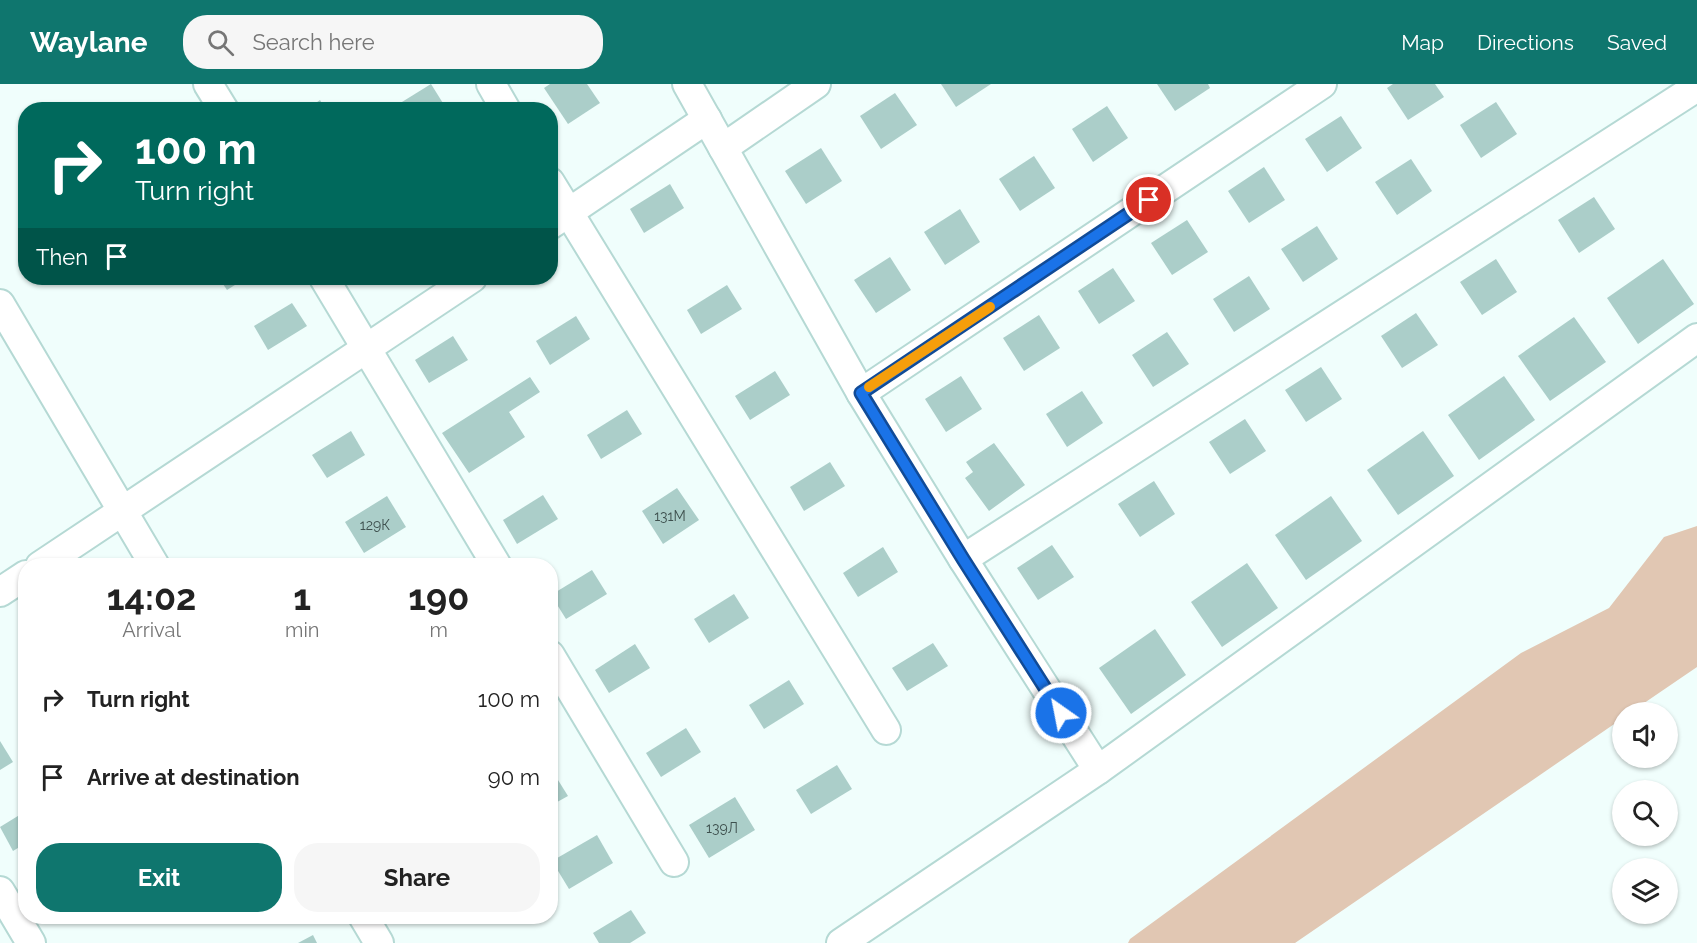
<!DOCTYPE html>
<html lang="en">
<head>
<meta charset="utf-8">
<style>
  body { margin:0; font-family:Raleway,sans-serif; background:#f6f6f6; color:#222; height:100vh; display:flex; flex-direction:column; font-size:22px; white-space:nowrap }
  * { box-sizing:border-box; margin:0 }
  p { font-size:20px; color:#767676 }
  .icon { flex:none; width:33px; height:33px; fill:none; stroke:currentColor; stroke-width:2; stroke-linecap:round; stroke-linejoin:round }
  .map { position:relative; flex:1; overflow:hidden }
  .details { position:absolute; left:18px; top:474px; width:540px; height:366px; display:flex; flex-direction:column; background:#fff; border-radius:24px; box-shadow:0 2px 4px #0004 }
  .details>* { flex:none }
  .guide { position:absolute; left:18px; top:18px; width:540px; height:183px; border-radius:24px; box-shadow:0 2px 4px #0004; background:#00695c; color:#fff; overflow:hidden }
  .tools { position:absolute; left:1612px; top:618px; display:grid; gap:12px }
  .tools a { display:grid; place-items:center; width:66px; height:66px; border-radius:50%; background:#fff; box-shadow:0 2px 4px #0004; font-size:30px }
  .pin { position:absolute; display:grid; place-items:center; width:51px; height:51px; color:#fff; margin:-26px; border:3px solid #fff; border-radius:50%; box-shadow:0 2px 6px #0007 }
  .me { position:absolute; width:66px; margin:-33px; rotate:327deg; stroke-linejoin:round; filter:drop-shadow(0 0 4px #0008) }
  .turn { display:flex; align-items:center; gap:21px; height:126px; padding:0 18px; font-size:27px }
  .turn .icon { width:78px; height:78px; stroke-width:2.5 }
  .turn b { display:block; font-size:42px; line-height:51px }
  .then { display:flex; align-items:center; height:57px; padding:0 18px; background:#0003; gap:12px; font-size:22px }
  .eta { display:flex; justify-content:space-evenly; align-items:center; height:102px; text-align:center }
  .eta b { font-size:36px; font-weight:700; line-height:42px }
  .action { display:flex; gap:12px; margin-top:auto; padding:12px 18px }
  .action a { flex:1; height:69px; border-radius:24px; background:#0f766e; color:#fff; font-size:24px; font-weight:700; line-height:69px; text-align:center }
  .action a+a { background:#f6f6f6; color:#222 }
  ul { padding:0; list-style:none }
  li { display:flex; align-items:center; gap:18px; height:78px; padding:0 18px }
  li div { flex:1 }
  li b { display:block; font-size:22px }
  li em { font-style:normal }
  header { display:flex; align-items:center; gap:36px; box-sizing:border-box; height:84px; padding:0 30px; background:#0f766e; color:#fff }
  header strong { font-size:28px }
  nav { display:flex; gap:33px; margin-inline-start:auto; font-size:21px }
  .search { width:420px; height:54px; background:#f6f6f6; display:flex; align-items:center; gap:15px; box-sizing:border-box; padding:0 21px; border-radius:24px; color:#767676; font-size:22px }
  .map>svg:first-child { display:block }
  .green { fill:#e1c7b3 }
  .building { fill:#abcec9 }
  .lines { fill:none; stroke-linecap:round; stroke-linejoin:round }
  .minor-casing { stroke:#b5d9d4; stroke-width:32 }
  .minor { stroke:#fff; stroke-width:28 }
  .route-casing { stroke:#114b97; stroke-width:15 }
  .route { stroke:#1a73e8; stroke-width:10 }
  .slow { stroke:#f59e0b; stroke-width:10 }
  .labels { text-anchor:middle; stroke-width:4.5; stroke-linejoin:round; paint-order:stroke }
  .number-label { font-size:14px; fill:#3e504e }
</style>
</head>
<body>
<header>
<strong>Waylane</strong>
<div class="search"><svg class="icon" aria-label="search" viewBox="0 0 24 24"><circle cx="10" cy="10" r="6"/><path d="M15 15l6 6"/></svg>Search here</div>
<nav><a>Map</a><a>Directions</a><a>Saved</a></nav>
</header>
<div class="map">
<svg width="1697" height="859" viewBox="0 0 1697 859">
  <rect width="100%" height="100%" fill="#f0fefc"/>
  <path class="green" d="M1697,442v141l-66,45h-8v6l-328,225h-167l2,-4 391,-286 88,-45 55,-71z"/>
  <g class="building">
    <path d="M431,0l15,24 -3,2h-54z"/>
    <path d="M550,0h37l13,19 -32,21 -24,-36z"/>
    <path d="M941,0h50l-35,23z"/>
    <path d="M1157,0h51l2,4 -35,23z"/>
    <path d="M1393,0h42l9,13 -36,23 -21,-32z"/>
    <path d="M895,9l22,32 -36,24 -21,-33z"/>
    <path d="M320,16l6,10h-20z"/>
    <path d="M1496,18l21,32 -36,24 -21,-33z"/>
    <path d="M1107,22l21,32 -35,24 -21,-33z"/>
    <path d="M1341,32l21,32 -35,24 -22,-33z"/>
    <path d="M821,64l21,33 -36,23 -21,-33z"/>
    <path d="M1034,72l21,32 -35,23 -21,-32z"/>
    <path d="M1411,75l21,32 -35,24 -22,-33z"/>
    <path d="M1264,83l21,33 -36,23 -21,-32z"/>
    <path d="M670,100l14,24 -40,25 -14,-24z"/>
    <path d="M1594,113l21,32 -36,24 -21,-33z"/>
    <path d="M960,125l20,33 -35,23 -21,-33z"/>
    <path d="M1187,136l21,32 -36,23 -21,-32z"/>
    <path d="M1317,142l21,33 -35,23 -22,-33z"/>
    <path d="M890,173l21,33 -35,23 -22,-33z"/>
    <path d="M1496,175l21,33 -35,23 -22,-33z"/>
    <path d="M1663,175l31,45 -56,40 -31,-46z"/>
    <path d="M1113,184l22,33 -36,23 -21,-33z"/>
    <path d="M1249,192l21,33 -36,23 -21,-33z"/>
    <path d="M219,194h27l-19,12z"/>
    <path d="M727,201l15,24 -41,25 -14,-24z"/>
    <path d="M292,219l15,23 -39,24 -14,-24z"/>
    <path d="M1416,229l22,32 -36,23 -21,-32z"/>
    <path d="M1039,231l21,33 -36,23 -21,-33z"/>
    <path d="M576,232l14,23 -40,26 -14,-24z"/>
    <path d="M1574,233l32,45 -56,39 -32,-45z"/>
    <path d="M1167,248l22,32 -36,23 -21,-32z"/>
    <path d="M453,252l15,24 -39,23 -14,-23z"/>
    <path d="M1321,283l21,32 -36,23 -21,-32z"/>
    <path d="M775,287l15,24 -40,25 -15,-24z"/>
    <path d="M961,292l21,33 -36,23 -21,-33z"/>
    <path d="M1504,292l31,44 -56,40 -31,-45z"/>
    <path d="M530,293l10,15 -31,20 16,25 -56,36 -27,-40z"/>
    <path d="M1082,307l21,32 -36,24 -21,-33z"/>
    <path d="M627,326l15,24 -41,25 -14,-24z"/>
    <path d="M1245,335l21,32 -36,23 -21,-32z"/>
    <path d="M351,347l14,24 -38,23 -15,-23z"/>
    <path d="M1423,347l31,45 -56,39 -31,-45z"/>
    <path d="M994,359l31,42 -36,26 -24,-33 8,-6 -7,-10z"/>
    <path d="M830,378l15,24 -41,25 -14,-24z"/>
    <path d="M1154,397l21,33 -35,23 -22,-33z"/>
    <path d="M677,404l22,32 -36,24 -21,-33z"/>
    <path d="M543,411l15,24 -41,25 -14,-24z"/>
    <path d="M387,412l19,31 -42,26 -19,-31z"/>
    <path d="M1331,412l31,45 -56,39 -31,-45z"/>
    <path d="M1052,461l22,32 -36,23 -21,-32z"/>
    <path d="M883,463l15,25 -40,25 -15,-24z"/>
    <path d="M1247,479l31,45 -56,39 -31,-45z"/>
    <path d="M592,486l15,24 -41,25 -15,-24z"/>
    <path d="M734,510l15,24 -40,25 -15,-24z"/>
    <path d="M1155,545l31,46 -55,39 -32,-46z"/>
    <path d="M933,559l15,23 -41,25 -15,-23z"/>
    <path d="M635,560l15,24 -41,25 -14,-23z"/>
    <path d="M789,596l15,24 -40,25 -15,-24z"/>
    <path d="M686,644l15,24 -40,25 -15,-24z"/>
    <path d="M0,657l13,21 -13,8z"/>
    <path d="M837,681l15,24 -41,25 -15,-24z"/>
    <path d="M553,688l15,24 -18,10v-32z"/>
    <path d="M735,713l20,33 -46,28 -20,-33z"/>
    <path d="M26,727v32l-13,8 -13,-24z"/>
    <path d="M597,751l16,28 -44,26 -17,-28z"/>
    <path d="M631,826l15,23 -16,10h-31l-6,-10z"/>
    <path d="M313,851l4,8h-19z"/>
  </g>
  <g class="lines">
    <g class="minor-casing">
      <g id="minor">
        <path d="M208,0l16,26"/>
        <path d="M491,0l15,26"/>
        <path d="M687,0l174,309 102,166 135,211 -257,173"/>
        <path d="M723,64l93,-64"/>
        <path d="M550,98l336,548"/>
        <path d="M550,141l157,-106"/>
        <path d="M324,194l173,288"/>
        <path d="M0,220l155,262"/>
        <path d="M861,309l461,-309"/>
        <path d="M963,475l734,-472"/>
        <path d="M40,482l432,-288"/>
        <path d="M0,508l26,-17"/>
        <path d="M550,571l124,207"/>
        <path d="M1098,686l599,-432"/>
        <path d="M0,807l31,52"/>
        <path d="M363,832l16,27"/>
      </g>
    </g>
    <use href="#minor" class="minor"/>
  </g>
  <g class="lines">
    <g class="route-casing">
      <path id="route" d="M1061,629l-98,-154 -102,-166 288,-193"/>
    </g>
    <use href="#route" class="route"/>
    <path class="slow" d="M869,303l121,-80"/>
  </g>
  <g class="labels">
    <g class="number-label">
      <text x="670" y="437">131М</text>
      <text x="375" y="446">129К</text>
      <text x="722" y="749">139Л</text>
    </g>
  </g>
</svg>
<div class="tools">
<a><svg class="icon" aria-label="sound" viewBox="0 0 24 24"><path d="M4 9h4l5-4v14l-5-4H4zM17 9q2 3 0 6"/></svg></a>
<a><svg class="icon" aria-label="search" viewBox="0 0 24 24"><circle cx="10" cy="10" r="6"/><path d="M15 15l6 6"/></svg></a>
<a><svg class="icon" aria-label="layers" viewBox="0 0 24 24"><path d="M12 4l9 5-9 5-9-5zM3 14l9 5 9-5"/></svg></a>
</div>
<div class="pin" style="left:1149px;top:116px;background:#d93025"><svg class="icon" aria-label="arrive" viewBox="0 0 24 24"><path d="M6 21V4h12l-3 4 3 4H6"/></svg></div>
<svg class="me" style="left:1061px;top:629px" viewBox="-20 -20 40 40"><circle r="17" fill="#1a73e8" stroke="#fff" stroke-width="3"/><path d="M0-11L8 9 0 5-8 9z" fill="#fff"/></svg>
<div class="guide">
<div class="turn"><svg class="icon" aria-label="right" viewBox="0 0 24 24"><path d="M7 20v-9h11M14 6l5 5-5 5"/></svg><div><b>100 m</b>Turn right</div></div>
<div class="then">Then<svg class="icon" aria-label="arrive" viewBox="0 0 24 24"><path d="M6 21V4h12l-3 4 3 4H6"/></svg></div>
</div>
<section class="details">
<div class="eta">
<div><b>14:02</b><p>Arrival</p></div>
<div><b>1</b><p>min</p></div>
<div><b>190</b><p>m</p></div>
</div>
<ul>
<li><svg class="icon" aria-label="right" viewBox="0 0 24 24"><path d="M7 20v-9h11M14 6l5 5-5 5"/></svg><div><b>Turn right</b></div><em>100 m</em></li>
<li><svg class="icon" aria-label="arrive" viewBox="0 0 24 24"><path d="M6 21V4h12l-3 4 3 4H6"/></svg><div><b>Arrive at destination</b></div><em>90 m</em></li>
</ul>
<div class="action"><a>Exit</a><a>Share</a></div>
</section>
</div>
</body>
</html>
